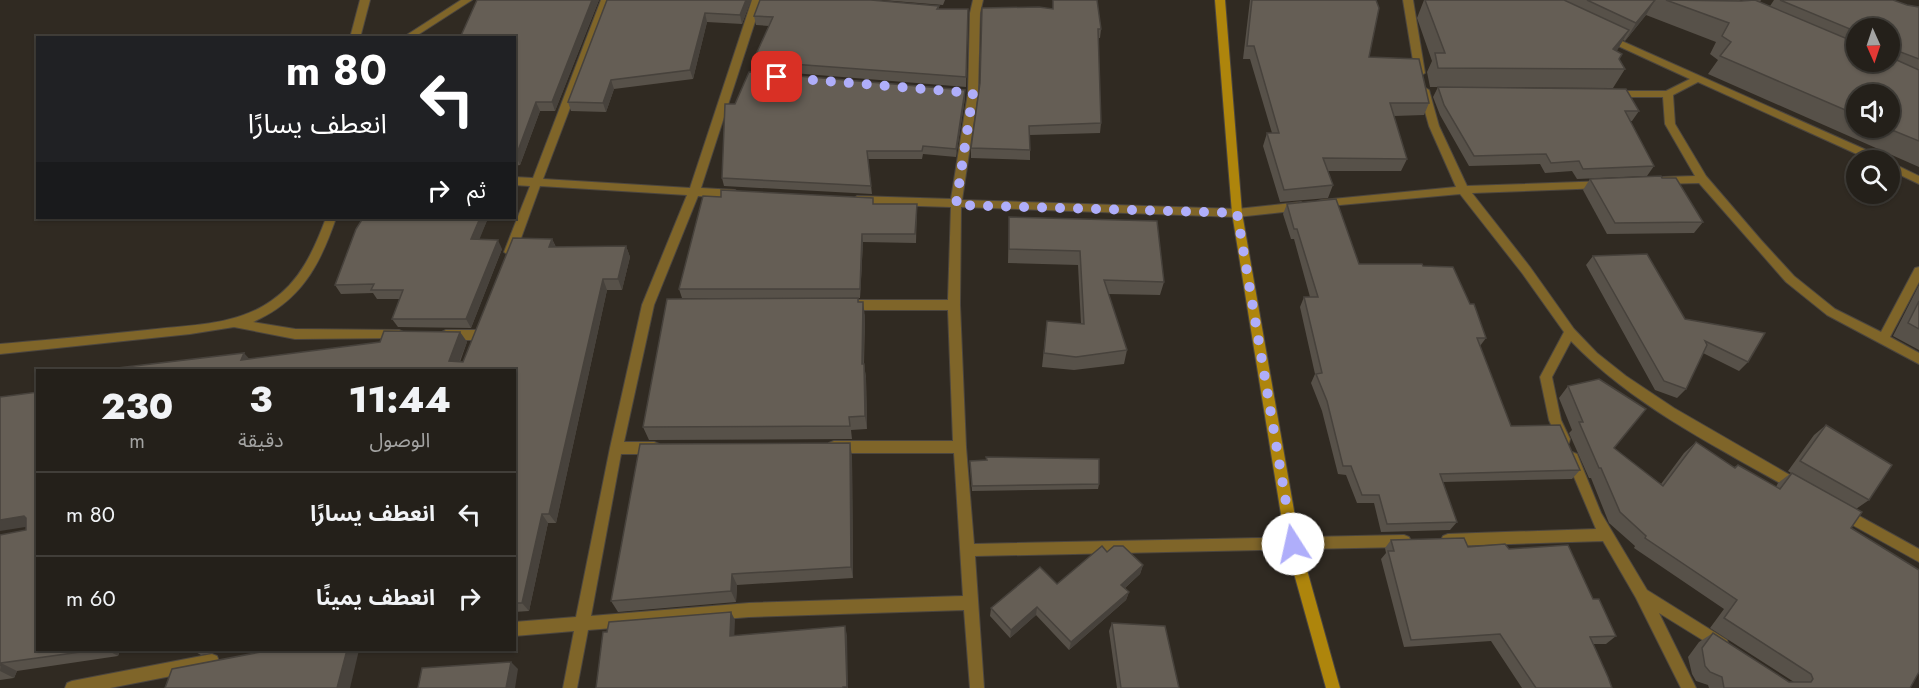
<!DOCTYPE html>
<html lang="ar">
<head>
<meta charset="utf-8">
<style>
  body { margin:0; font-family:Jost,"Noto Sans Arabic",sans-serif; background:#302d27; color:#f1f3f6; direction:rtl; height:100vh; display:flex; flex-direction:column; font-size:22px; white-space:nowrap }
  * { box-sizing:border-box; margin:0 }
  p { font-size:20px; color:#a3a3a2 }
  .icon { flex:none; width:33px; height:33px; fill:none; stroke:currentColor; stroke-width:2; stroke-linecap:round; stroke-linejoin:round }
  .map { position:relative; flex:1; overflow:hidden; direction:ltr }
  .drawer { position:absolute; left:36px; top:369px; width:480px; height:282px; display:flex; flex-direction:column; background:#24201a; border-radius:0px; box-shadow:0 2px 4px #0004,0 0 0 2px #413e39; direction:rtl }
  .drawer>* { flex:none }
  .hud { position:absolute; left:36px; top:36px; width:480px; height:183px; border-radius:0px; box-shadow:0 2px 4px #0004,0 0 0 2px #413e39; direction:rtl; background:#202124; color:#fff; overflow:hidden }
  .needle { width:39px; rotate:177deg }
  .fabs { position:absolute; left:1846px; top:18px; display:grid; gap:12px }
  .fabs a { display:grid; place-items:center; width:54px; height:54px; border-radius:50%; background:#24201a; box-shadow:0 2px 4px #0004,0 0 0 2px #413e39; font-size:30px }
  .pin { position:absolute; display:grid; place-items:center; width:51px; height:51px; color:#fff; margin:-26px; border-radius:12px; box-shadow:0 3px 9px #0006 }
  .me { position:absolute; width:66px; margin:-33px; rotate:350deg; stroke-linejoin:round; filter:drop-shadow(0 0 4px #0008) }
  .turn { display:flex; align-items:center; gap:21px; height:126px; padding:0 30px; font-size:27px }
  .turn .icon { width:78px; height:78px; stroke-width:2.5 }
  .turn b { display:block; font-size:42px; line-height:51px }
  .then { display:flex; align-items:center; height:57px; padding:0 30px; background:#0003; gap:12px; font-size:22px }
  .eta { display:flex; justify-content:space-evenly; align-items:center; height:102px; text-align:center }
  .eta b { font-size:36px; font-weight:800; line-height:42px }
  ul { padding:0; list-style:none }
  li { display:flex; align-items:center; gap:18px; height:84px; padding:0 30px; border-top:2px solid #413e39 }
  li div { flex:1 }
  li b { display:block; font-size:22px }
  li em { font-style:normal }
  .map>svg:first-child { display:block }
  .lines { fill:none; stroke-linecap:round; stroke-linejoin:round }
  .street-casing { stroke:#4c463f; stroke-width:2 }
  .secondary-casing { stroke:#4c463f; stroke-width:2 }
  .street { fill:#7f6529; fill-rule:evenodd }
  .secondary { fill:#ae850c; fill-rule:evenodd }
  .wall { fill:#575149; fill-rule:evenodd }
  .shaded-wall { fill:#47423c }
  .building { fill:#655e55; stroke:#47423c; stroke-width:1.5 }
  .route { stroke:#afaefa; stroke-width:10; stroke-dasharray:0 18 }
</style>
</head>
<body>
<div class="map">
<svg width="1919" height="688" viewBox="0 0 1919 688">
  <rect width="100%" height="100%" fill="#302a22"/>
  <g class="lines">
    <g class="street-casing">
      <g id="street">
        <path d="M360,0h10l-10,38h-10z"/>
        <path d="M461,0h11l-59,38h-11z"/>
        <path d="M601,0h10l-68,179 147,9 62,-188h10l-61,188 34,2 5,4 -5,4 -37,-2 -44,109 -30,137h30l5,2 1,4 -1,4 -5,2h-33l-30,162 158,-13 214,-7 -9,-143h-120l-5,-2 -1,-4 1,-4 5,-2h119l-5,-131h-101l-6,-5 6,-5h101l3,-93 -94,-3 -5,-4 5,-4 94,3 17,-106 2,-80 3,-13h10l-3,13 -2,80 -16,107 275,9 64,-7 5,4 -5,4 -64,7 -276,-10 -1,98 6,142 8,97 430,-9 5,2 2,4 -2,4 -5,2 -429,9 9,132h-14l-6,-78 -215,7 -161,13 -11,58h-14l11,-57 -60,5v-14l62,-5 34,-169 32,-143 45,-110 -147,-9 -24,66 -6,4 -6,-4 26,-66 -16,-1v-8l19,1z"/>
        <path d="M1403,0h10l12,73 -5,3 -5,-3z"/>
        <path d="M1606,34l276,123 1,3h-13l-172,-78 -25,13 2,29 31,52 55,64 33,36 41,33 46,23 34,-64 4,-1v15l-29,55 29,16v11l-92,-49 -41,-33 -87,-99 -40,1 -1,-3 5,-4 32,-1 -30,-52 -2,-27h-50l-5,-3 5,-3h53l24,-12 -87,-40 -2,-2z"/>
        <path d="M1424,87l5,3 10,36 28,60 140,-5 1,3 -1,3 -4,1 -131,5 58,74 44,62 23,24 29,23 48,32 128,74 2,4 -2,4 -5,2 -5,-2c-76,-44 -159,-84 -221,-149l-19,36 9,43 9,19 -1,4 -5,1 -5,-1 -10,-23 -9,-43 24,-45 -42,-59 -62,-79 -142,13 -1,-3 1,-3 4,-1 134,-13 -27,-61 -10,-36z"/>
        <path d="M1890,162l29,14v8l-29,-14z"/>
        <path d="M326,218h10c-16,47 -35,83 -83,104l42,7 104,1 4,2 2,3 -2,3 -108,1 -61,-12 -44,7 -190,20v-10c49,-4 98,-9 147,-14 41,-5 89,-4 124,-29 29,-19 43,-51 55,-83z"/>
        <path d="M446,330h32l4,2 2,3 -2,3 -4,2h-32l-4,-2 -2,-3 2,-3z"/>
        <path d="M1572,452l5,2 24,59 46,77 80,50 2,5 -2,5 -5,2 -63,-39 37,75h-15l-45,-90 -33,-57 -155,5 -5,-2 -2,-4 2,-4 5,-2 148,-5 -30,-71 1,-4z"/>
        <path d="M1843,507l76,42v13l-81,-45 -2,-4 2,-4z"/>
        <path d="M212,654l5,2 2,5 -2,5 -5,2 -102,20h-45l2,-5 5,-2z"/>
      </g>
    </g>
    <g class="secondary-casing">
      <path id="secondary" d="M1215,0h10l17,213 58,332 40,143h-14l-40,-143 -54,-332z"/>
    </g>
    <use href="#street" class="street"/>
    <use href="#secondary" class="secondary"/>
  </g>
  <g class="wall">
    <path d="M599,0l-44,111h-15l-20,54 -6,1v-128z"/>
    <path d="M607,0h144l-9,24 -35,-2 -14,57 -79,10 -8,23 -35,-1 -3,-9z"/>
    <path d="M882,0h63l-2,5z"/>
    <path d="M1250,0h126l-7,57 60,46 -5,12 -30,1 13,43 -6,12h-73l5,14 -5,13 -48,4 -17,-56 4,-13h5l-22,-74h-7z"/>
    <path d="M1424,0h315l2,1 20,-1 -1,2 10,4 4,-6h119l14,5 12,2v160l-211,-93 10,-14 -8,-6 6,-12 -70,-27 -21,26 -2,-1 -6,10 2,9 6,10 -12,19 -183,-1 -3,-15 5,-11 -15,-43zM1857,28h33v34h-33zM1857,94l33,34h-33z"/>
    <path d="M939,6v3h29l-2,78 -211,-17 -2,-9 16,-35 -13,-1 -2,-9z"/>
    <path d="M982,8l119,21 -1,9h-2l3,85 -1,10 -70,2v25l-59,-2v-10l9,-65z"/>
    <path d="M1438,87l201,24 -7,10h-2l24,45 -7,10 -70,3 -5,-8 -27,2 -5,-9 -71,2 -29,-51 -7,-18z"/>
    <path d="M965,98l-9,59 -33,-3 -1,5h-54l4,35 -148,-8 -2,-8z"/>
    <path d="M1662,178l41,44 -9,11 -87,1 -24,-44 7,-11z"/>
    <path d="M873,204h44l-1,39 -53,-1 -3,56h-178l-3,-9z"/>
    <path d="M1287,204l72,60 64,2 63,72 -6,8 31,80 69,44 -8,9 -129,3 14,40 -7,8 -69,2 -7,-29h-17l-11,-28 -8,-1 -16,-63 -11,-28 4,-9 -15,-67 4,-10h6l-16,-58h-3l-8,-25z"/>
    <path d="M1009,217l155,65 -4,13 -52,-1 19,56 -3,14 -50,6 -32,-3 5,-46 34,3 -3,-59 -70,-2z"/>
    <path d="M363,218h125l-9,21 23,10 -31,79 -73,-1 -6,-8 8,-20h-23l-4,-6 -32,1 -6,-9z"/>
    <path d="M552,239l4,8 70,-1 4,11 -8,33h-15l-51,233h-8l-19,88 -15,1v-242l-265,-11 211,-27 7,10 -7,20h3z"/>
    <path d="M1593,256l92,63 63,43 -9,9 -36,-18 -17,36 -9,9 -22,-8 -69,-125z"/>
    <path d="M1919,285v65l-26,-14z"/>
    <path d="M858,298l1,4 6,14 -1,48 2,14 1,51 -16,1 1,9 -203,1 -6,-13z"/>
    <path d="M1568,386l46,62 47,36 23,-31 12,-11 38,25 4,-2 38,22 2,-4 13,-10 -3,-2 26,-36 12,-10 43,75 -13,9 -5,19 59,160h-201l-1,-3 -12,-4 -4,-7 -4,-17 11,-15 14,-9 76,49h5l-84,-54 14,-19 -90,-61 1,-2 -26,-23 -18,-45h-2l-20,-45 3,-3 -13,-32z"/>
    <path d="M852,456l1,122 -116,7 -1,17 -118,10 -7,-11z"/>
    <path d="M986,460l113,24 -1,5 -126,2 -2,-30z"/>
    <path d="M26,530l12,120h82l-2,6 -101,15 -3,7 -14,2v-145z"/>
    <path d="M1391,540l77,7 41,2 84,50 23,37 -10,8h-13l19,44h-90l-31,-47 -87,6 -23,-88 5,-6 -1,-5z"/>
    <path d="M1107,552l36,13 -3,9 -15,14 4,4 -3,8 -57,50 -33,-35 -26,23 -20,-22 1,-8 66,-24z"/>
    <path d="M1112,623l67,65h-62l-8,-57z"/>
    <path d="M192,650h40l-31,5z"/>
  </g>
  <g class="shaded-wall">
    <path d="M592,0h7l-44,111 -3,-9z"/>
    <path d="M746,0h5l-9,24 -2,-9z"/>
    <path d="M1655,0l-9,15 -21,26 11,-18z"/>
    <path d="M705,13l2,9 -14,57 -3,-9z"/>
    <path d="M1629,30l-11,19 -16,19 11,-19z"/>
    <path d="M611,80l3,9 -8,23 -3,-9z"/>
    <path d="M965,90v8l-9,59v-8z"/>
    <path d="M536,102l4,9 -20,54 -4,-9z"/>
    <path d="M480,218h8l-12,30 -5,-9z"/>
    <path d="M862,234l1,8 -3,56v-9z"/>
    <path d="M552,239l5,11 -8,-3z"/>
    <path d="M498,240l4,9 -31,79 -5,-9z"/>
    <path d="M626,246l4,11 -8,33 -4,-11z"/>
    <path d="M603,279l4,11 -51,233 -7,-9z"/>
    <path d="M863,302l2,14 -2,62 -1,-14z"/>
    <path d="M460,332l7,10 -11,28 -7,-9z"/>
    <path d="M244,353l9,10 -12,-3z"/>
    <path d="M864,364l2,14 1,51 -2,-13z"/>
    <path d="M850,443l2,13 1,122 -2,-11z"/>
    <path d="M542,514l6,9 -19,88 -7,-8z"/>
    <path d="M24,516l14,9 -38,6v-11z"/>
    <path d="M1143,565l-3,9 -21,19 2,-8z"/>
    <path d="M732,574l5,11 -1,17 -5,-11z"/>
    <path d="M1129,592l-3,8 -57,50 2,-8z"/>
    <path d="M1037,607l-1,8 -26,23 1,-8z"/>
    <path d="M731,612l4,8 -1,24 -4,-8z"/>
    <path d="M845,626l2,9 1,53h-1v-1z"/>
    <path d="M107,650h13l-2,6z"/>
    <path d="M347,650h12l-9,38h-13z"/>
    <path d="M511,662l7,7 -3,19h-9z"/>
    <path d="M1,663l16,8 -3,7 -14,-7z"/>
  </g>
  <g class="building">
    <path d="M477,0h115l-40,102h-16l-20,54h-2v-118h-54z"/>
    <path d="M607,0h139l-6,15 -35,-2 -15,57 -79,10 -8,23 -35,-1z"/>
    <path d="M760,0h111l68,6 -2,3h31l-2,68 -213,-16 20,-44 -19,-1z"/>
    <path d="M1053,0h44l4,29h-3l3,94 -72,3 1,24 -59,-2 9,-65 2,-75 57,-1 14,2z"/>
    <path d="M1252,0h124l3,8 -10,49 50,2 10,44h-39l17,56 -84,-1 10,27 -49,5 -17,-57h12l-25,-87h-7z"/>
    <path d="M1425,0h139l65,30 -16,19 9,5 -3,5 6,10 -187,-1 -3,-15h10z"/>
    <path d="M1587,0h68l-19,23z"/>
    <path d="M1666,0l75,1 14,-1 102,43v19h33v-5l29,13v71l-32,-13h3v-34h-33v21l-137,-59 11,-14 -9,-6 7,-13z"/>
    <path d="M1780,0h113l14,5 12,2v52l-29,-11v-20h-33v4z"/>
    <path d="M749,72l216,18 -9,59 -33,-3 -1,5h-55l4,35 -149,-8 3,-74h10z"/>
    <path d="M1438,87l188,2 13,22h-14l29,55 -71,3 -4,-8 -28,2 -5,-9 -72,2 -30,-51z"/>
    <path d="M1661,176l1,2h14l27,44 -88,1 -25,-44z"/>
    <path d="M721,190l152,8v6h44l-2,30h-53l-2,55h-181l24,-93 18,1z"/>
    <path d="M1336,199l23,65h63l1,2 30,1 17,37h4l12,34h-9l34,88 49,-1 20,45 -140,4 17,48 -70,2 -8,-29h-17l-11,-29h-8l-16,-65 -11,-27 6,-1 -18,-76h14l-21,-68h-3l-7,-25z"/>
    <path d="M1009,217l148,4 7,61 -60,-2 23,70 -51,7 -32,-4 3,-32 37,3 -4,-73 -71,-2z"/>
    <path d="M363,218h117l-9,21 27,1 -32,79h-74l11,-29h-32l3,-6 -39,1 21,-56z"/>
    <path d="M513,238l39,1 -3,8 77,-1 -8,33h-15l-54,235h-7l-20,89h-8v-233h-406l1,-1 135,-16 -3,7 139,-18 4,-11 76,1 -11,29 14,1z"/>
    <path d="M1647,254l38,65 80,14 -17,29 -43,-21 2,4 -21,44 -22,-8 -71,-125z"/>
    <path d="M858,298v4h5l-1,62h2l1,52 -16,1 1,9 -207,1 24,-128z"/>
    <path d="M1919,301v28l-11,-6z"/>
    <path d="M1599,379l47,30 -32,39 49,38 33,-44 39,26 3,-3 42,24 12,-16 70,39 -11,16 68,42v102l-9,16h-186l-2,-11 -12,-5 -5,-6 -3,-18 11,-15 76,49h22l2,-3 -2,-5 -87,-56 13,-18 -92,-62 1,-2 -26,-24 -19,-44h-2l-20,-46h4l-15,-36z"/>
    <path d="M38,392v258h57l-94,13 -1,3v-131l26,-5v-12l-2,-2 -24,4v-123z"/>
    <path d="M1826,425l66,40 -23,35 -69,-39z"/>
    <path d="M850,443l1,124 -119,7 -1,17 -120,10 29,-157z"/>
    <path d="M986,457l113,2v25l-127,2 -2,-25 17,-1z"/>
    <path d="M1464,538l4,9 37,-3 4,5 59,-4 25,54h6l17,37 -26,1 18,40 4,11h-76l-36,-54 -89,6 -23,-89h6l-3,-11z"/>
    <path d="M1102,546l5,6 7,-6h9l20,19 -22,20 8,7 -58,50 -34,-35 -26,23 -20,-22 49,-41 17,17z"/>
    <path d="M731,612l-1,24 115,-10 2,61h-4v1h-247l7,-56h4l2,-10z"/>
    <path d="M1112,623l53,3 14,62h-58z"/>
    <path d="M271,650h76l-10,38h-172l7,-19z"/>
    <path d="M511,662l-5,26h-88l4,-20z"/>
  </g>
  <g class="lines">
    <path class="route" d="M777,77l196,16 -17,112 281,8 56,331"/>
  </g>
</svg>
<div class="fabs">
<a><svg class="needle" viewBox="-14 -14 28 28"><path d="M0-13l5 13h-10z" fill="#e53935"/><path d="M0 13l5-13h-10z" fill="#a3a3a2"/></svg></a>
<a><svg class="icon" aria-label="sound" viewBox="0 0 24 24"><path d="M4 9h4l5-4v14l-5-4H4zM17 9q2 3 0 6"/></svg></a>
<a><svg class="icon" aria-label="search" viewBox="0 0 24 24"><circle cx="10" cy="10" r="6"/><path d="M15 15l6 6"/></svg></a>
</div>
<div class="pin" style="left:777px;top:77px;background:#d93025"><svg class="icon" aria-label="arrive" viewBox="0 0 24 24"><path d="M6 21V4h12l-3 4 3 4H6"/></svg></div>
<svg class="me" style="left:1293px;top:544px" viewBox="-20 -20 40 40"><circle r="19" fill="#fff"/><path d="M0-13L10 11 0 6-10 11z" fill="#afaefa"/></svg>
<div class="hud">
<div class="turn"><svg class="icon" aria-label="left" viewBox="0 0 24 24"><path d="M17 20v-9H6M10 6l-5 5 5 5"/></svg><div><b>80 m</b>انعطف يسارًا</div></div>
<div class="then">ثم<svg class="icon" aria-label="right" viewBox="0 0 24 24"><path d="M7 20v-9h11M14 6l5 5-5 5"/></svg></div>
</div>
<section class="drawer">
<div class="eta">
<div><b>11:44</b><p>الوصول</p></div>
<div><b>3</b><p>دقيقة</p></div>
<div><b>230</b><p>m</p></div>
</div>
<ul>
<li><svg class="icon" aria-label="left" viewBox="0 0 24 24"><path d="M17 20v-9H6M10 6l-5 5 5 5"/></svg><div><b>انعطف يسارًا</b></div><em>80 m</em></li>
<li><svg class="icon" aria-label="right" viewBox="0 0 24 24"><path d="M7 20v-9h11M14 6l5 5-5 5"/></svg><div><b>انعطف يمينًا</b></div><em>60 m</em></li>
</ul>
</section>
</div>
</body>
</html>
